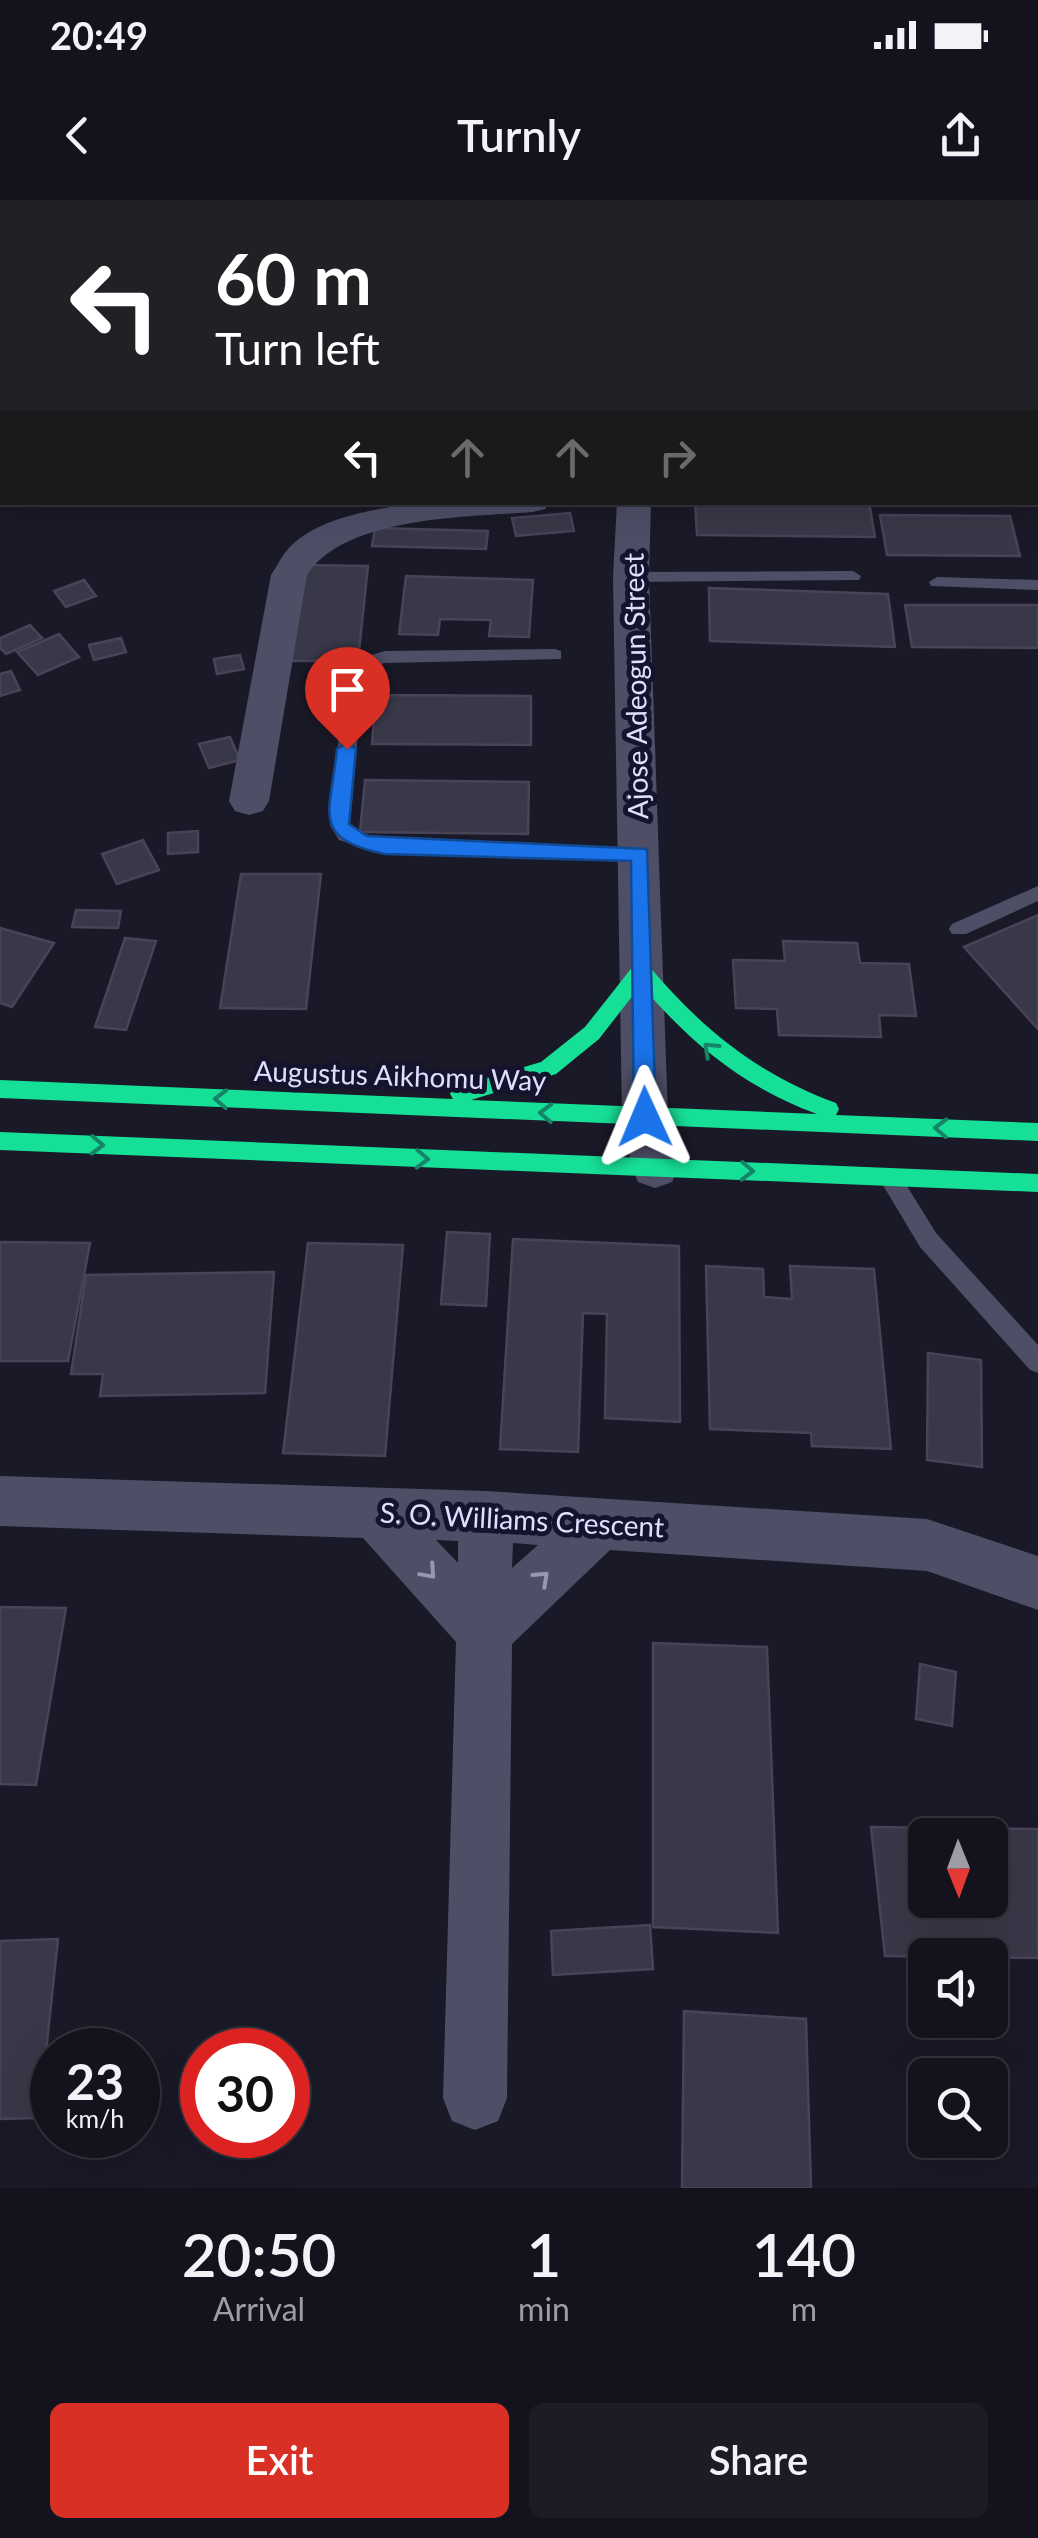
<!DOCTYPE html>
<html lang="en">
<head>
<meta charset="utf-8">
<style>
  body { margin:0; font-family:Lato,sans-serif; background:#1d1c26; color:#f1f3f6; height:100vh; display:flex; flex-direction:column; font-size:38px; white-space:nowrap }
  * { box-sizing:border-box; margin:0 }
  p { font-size:32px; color:#9d9ea4 }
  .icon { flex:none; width:55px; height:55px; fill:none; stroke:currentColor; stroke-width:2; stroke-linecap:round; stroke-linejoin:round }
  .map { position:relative; height:1988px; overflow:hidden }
  .details { display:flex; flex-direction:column; background:#14131d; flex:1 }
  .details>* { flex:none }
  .hud { position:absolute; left:0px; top:0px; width:1040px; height:305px; box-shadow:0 10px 40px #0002,0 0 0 2px #33323b; background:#202124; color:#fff; overflow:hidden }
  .needle { width:65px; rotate:179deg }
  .tools { position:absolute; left:908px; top:1618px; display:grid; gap:20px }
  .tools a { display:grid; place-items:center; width:100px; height:100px; border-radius:15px; background:#14131d; box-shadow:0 10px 40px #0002,0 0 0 2px #33323b; font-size:50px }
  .speed { position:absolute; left:30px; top:1828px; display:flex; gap:20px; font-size:50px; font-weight:700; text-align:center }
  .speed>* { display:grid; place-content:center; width:130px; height:130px; border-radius:50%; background:#14131d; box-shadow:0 10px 40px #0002,0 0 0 2px #33323b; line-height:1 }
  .speed small { font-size:25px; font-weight:400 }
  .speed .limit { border:15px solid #d22; background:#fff; color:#111 }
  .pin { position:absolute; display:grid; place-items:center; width:85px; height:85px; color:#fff; margin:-102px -42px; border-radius:50% 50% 50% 0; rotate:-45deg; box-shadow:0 0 10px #0007 }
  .pin .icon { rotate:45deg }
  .me { position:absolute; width:110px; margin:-55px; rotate:359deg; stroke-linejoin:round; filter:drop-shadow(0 0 8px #0008) }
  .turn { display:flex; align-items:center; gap:35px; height:210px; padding:0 50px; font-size:45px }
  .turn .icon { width:130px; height:130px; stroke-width:2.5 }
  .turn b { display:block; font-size:70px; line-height:85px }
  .lanes { display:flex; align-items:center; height:95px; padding:0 50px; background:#0003; justify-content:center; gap:50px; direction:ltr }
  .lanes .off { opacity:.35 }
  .eta { display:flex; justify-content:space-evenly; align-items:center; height:170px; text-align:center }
  .eta b { font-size:60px; font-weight:600; line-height:70px }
  .primary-button { display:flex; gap:20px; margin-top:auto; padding:20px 50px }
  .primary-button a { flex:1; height:115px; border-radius:15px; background:#d93025; color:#fff; font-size:40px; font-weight:600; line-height:115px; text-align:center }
  .primary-button a+a { background:#1d1c26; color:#f1f3f6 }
  .status { display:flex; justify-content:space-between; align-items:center; height:70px; padding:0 50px; background:#14131d; direction:ltr }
  .status svg { height:28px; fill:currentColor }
  header { display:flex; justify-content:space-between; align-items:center; height:130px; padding:0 50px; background:#14131d; font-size:45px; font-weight:600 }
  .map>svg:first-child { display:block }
  .building { fill:#393848; stroke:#474459; stroke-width:2.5; fill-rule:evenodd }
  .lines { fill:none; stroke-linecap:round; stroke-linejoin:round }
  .lane { fill:#4e4f67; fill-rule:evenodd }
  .street { fill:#4e4f67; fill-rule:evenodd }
  .fast { fill:#16e098; fill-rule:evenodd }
  .oneway { stroke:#168468 }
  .oneway2 { stroke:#9797b2 }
  .route { fill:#1a73e8; stroke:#114b97; stroke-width:2.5 }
  .labels { text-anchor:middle; stroke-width:10; stroke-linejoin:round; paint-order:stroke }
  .street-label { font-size:28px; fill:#e0dffe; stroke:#15132d }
</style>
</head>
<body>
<div class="status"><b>20:49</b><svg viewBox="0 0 49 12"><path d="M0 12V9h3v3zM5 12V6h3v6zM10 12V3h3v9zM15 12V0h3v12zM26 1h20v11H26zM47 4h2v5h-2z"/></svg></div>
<header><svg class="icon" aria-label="back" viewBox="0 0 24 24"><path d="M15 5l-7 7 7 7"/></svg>Turnly<svg class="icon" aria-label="share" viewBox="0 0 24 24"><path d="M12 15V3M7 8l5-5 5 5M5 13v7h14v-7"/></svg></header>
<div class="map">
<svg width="1038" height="1988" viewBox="0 0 1038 1988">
  <rect width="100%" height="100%" fill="#1a1927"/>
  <g class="building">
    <path d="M380,0h181v2h-182z"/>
    <rect x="580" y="0" width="133" height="2"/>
    <path d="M811,0h178l1,2h-179z"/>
    <path d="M695,302h174l6,35 -178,-2z"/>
    <path d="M570,313l4,18 -58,5 -4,-18z"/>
    <path d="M880,315l130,1 10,40 -133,-1z"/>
    <path d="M375,328l113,3 -2,18 -114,-3z"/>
    <path d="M302,365l66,1 -10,95h-70z"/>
    <path d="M406,376l127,4 -4,57 -40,-1 2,-16 -51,-1 -2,16 -39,-1z"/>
    <path d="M84,380l12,16 -30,11 -12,-16z"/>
    <path d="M709,388l179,6 7,53 -185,-6z"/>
    <path d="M905,405h133v43l-126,-1z"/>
    <path d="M30,425l12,13 -36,16 -6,-6v-10z"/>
    <path d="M59,434l20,23 -41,18 -21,-23z"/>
    <path d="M121,438l5,14 -32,8 -5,-15z"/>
    <path d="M240,455l4,14 -27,5 -3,-15z"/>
    <path d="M11,471l9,19 -20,6v-22z"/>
    <path d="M376,495l155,1v49l-159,-1z"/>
    <path d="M230,537l10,23 -31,8 -10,-24z"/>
    <path d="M365,580l164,2 -1,52 -168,-2z"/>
    <path d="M198,631v21l-30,2v-21z"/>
    <path d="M143,640l16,30 -42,14 -15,-30z"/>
    <path d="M241,674h80l-15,135 -86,-1z"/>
    <path d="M76,710l45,1 -3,17 -46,-1z"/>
    <path d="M1038,715v114l-74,-82z"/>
    <path d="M0,728l54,15 -42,64 -12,-4z"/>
    <path d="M125,738l31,3 -30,89 -31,-3z"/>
    <path d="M783,741l74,2 3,20 49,1 7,52 -37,-1 2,22 -102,-2 -2,-26 -41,-1 -3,-48 52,1z"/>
    <path d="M447,1032l43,2 -4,72 -45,-2z"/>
    <path d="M513,1039l166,7 1,176 -75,-4 2,-104 -24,-1 -5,139 -78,-3z"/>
    <path d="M0,1042l90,1 -22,118h-68z"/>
    <path d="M308,1043l95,2 -18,211 -102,-3z"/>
    <path d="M706,1066l57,3 1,28 28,2 -2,-33 84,3 17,180 -79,-3 -1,-13 -101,-4z"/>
    <path d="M274,1072l-9,121 -165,3 3,-22h-32l15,-99z"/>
    <path d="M928,1153l53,7 1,107 -55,-7z"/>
    <path d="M0,1407l66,1 -30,177 -36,-1z"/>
    <path d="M653,1443l114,4 11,286 -125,-6z"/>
    <path d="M920,1464l36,8 -4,54 -36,-7z"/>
    <path d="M871,1627l167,2v129l-153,-2zM925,1635h65v65h-65z"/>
    <path d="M650,1725l3,44 -100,6 -2,-44z"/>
    <path d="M58,1739l-19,179 -39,1v-178z"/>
    <path d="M684,1811l122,8 5,169h-129z"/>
  </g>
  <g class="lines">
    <g class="lane">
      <path d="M722,0h14v2h-13z"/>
      <path d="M793,0h14v2h-13z"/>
      <path d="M853,371l8,5 -2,4 -228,2 -8,-5 8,-5z"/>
      <path d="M937,377l101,3v10l-107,-4 -2,-4z"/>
      <path d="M555,449l6,2v8l-176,4 -12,3 -10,10 -13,149 3,5 32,10 255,8 10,7 -3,5 -262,-6 -46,-14 -9,-15 15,-151 16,-16 24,-7z"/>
      <path d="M1038,686v15l-72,33h-14l-3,-5 3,-5z"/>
      <path d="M889,968l8,2 39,63 102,112v28l-8,-3 -110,-123 -42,-70 3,-7z"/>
    </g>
    <g class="street">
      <path d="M420,302h130l-5,7 -12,3c-64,5 -188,4 -226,63l-38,226 -6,10 -14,4 -14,-4 -6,-10 42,-226c7,-10 13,-24 23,-32 32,-28 86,-34 126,-41z"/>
      <path d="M617,302h34l-2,75 19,540 10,51 -6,14 -17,6 -17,-6 -6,-14 -10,-51 -9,-540z"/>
      <path d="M0,1276l486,15 441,28 111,37v54l-111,-39 -317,-21 -98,94 -5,454 -9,23 -23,9 -23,-9 -9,-23 13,-456 -93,-104 -363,-12zM436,1340l22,1v22zM513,1343l25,2 -26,23z"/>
    </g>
    <g class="fast">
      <path d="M641,763l7,2c54,64 109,109 188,138l3,6 -3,6 202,8v18l-1038,-43v-18l453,19 -3,-5 3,-6 88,-26 44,-35 49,-62zM641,785c50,59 103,102 176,129l-346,-14 85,-26 43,-35z"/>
      <path d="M0,932l1038,42v18l-1038,-42z"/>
    </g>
  </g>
  <defs><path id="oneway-chevron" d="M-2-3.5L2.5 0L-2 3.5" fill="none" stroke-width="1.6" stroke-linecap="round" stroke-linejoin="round" transform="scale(2.5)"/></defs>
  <g class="oneway">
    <use href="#oneway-chevron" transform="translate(710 849) rotate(-137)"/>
    <use href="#oneway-chevron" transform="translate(221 899) rotate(-178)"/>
    <use href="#oneway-chevron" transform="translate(546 913) rotate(-178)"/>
    <use href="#oneway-chevron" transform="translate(941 928) rotate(-178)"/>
    <use href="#oneway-chevron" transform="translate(97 945) rotate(2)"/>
    <use href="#oneway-chevron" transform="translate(422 959) rotate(2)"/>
    <use href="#oneway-chevron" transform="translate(747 971) rotate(2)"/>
  </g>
  <g class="oneway2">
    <use href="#oneway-chevron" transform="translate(429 1372) rotate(48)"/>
    <use href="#oneway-chevron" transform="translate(542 1378) rotate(-43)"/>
  </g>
  <path class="route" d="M347,543l9,6 -7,75 18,12 280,13 9,268 -3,6 -8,3 -11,-9 -3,-256 -246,-7c-76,-16 -54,-41 -48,-105z"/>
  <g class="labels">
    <g class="street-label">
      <text transform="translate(636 486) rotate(-91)" y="10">Ajose Adeogun Street</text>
      <text transform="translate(400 876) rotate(2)" y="10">Augustus Aikhomu Way</text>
      <text transform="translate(522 1320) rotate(3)" y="10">S. O. Williams Crescent</text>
    </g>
  </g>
</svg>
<div class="tools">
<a><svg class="needle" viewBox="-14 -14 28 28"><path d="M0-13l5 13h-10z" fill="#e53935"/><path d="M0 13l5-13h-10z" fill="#9d9ea4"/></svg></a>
<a><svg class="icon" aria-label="sound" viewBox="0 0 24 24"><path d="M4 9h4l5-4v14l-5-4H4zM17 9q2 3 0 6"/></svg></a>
<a><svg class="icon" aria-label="search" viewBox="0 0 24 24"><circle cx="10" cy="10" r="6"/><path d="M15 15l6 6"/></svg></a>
</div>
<div class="speed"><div>23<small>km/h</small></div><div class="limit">30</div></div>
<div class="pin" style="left:347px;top:549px;background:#d93025"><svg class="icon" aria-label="arrive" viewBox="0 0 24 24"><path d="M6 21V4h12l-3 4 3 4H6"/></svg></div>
<svg class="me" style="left:645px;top:917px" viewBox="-20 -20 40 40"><path d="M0-17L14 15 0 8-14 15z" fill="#1a73e8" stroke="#fff" stroke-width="4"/></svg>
<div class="hud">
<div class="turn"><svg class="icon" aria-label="left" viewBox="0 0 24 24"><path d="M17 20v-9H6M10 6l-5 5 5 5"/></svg><div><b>60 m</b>Turn left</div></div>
<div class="lanes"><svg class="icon" aria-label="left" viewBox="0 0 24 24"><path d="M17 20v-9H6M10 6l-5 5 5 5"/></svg><svg class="icon off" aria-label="ahead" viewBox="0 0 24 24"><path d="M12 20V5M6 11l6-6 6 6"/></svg><svg class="icon off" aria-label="ahead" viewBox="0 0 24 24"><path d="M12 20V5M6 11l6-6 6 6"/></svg><svg class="icon off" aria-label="right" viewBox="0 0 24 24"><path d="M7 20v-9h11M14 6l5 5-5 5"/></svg></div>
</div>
</div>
<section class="details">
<div class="eta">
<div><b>20:50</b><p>Arrival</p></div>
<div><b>1</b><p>min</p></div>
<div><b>140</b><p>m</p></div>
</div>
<div class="primary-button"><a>Exit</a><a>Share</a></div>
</section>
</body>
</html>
